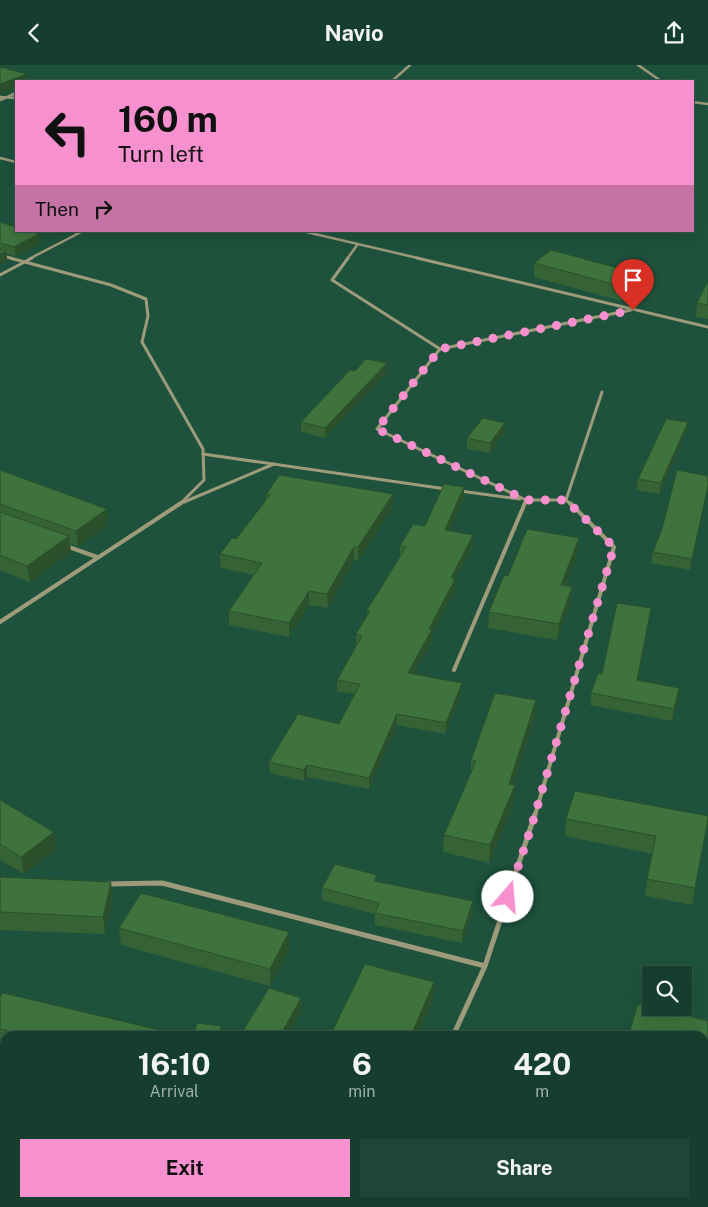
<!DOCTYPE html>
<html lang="en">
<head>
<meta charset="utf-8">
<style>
  body { margin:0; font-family:"Public Sans",sans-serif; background:#1f4536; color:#f1f3f6; height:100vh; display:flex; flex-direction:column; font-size:19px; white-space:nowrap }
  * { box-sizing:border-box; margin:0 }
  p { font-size:16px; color:#9eaeaa }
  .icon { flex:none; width:28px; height:28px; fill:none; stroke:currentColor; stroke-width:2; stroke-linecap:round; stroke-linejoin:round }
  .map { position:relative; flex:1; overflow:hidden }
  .drawer { position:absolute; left:0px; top:966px; width:709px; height:176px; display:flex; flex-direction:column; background:#163e2e; border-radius:15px 15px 0 0; box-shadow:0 5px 20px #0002,0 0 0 1px #35574a }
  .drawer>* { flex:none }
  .guide { position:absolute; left:15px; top:15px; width:679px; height:152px; border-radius:0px; box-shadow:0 5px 20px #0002,0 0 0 1px #35574a; background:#f790ce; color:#111; overflow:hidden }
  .fabs { position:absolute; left:642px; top:901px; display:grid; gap:10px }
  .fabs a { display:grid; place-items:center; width:50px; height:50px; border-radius:0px; background:#163e2e; box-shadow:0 5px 20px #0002,0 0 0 1px #35574a; font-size:25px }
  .pin { position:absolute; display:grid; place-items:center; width:42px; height:42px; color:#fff; margin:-51px -21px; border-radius:50% 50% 50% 0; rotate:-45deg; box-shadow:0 0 5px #0007 }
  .pin .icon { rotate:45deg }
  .me { position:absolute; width:55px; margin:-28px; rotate:18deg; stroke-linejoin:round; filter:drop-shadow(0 0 4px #0008) }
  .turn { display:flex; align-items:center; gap:18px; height:105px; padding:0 20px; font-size:22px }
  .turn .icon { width:65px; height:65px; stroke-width:2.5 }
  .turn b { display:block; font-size:35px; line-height:42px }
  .then { display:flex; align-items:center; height:48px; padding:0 20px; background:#0003; gap:10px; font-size:19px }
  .eta { display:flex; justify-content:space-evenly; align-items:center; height:85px; text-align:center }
  .eta b { font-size:30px; font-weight:700; line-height:35px }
  .action { display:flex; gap:10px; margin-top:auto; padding:10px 20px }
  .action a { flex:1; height:58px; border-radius:0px; background:#f790ce; color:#111; font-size:20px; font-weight:700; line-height:58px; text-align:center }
  .action a+a { background:#1f4536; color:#f1f3f6 }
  header { display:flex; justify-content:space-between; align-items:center; height:65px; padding:0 20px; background:#163e2e; font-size:22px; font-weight:700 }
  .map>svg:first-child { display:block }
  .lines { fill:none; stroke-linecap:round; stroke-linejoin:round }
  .lane-far3 { stroke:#9e9b7b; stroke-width:2.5 }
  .lane-far2 { stroke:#9e9b7b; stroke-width:3 }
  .lane-far1 { stroke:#9e9b7b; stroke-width:4 }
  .lane { stroke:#9e9b7b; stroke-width:5 }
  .wall { fill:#356335 }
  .shaded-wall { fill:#2b502b }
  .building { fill:#3e733e; stroke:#2b502b }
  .route { stroke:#f790ce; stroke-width:9; stroke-dasharray:0 16.2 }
</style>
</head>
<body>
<header><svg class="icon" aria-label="back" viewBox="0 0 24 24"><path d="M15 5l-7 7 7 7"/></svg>Navio<svg class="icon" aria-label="share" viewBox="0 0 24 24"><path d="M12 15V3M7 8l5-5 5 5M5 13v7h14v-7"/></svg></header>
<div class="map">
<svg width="708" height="1142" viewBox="0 0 708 1142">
  <rect width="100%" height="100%" fill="#1e523d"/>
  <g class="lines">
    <g class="lane-far3">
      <path d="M638,0l23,16"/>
      <path d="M392,16l18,-16"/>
      <path d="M0,32l16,1"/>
      <path d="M0,35l16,-7"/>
      <path d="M692,37l16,2"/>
      <path d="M0,93l16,4"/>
      <path d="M302,166l120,28"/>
      <path d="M0,190l14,4"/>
      <path d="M29,194l54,-28"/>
      <path d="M347,194l11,-15"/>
    </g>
    <g class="lane-far2">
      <path d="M10,193l101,27 35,14 2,17 -6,26 61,107 1,31 -25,25"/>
      <path d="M348,193l-16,22 108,69 -63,80 149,71"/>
      <path d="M417,193l291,69"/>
      <path d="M0,210l32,-17"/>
      <path d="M440,284l191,-39"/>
      <path d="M203,389l243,35"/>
      <path d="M460,426l60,8"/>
      <path d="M566,435l5,5"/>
      <path d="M184,437l90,-38"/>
      <path d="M524,440l2,-5h40l36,-108"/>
    </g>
    <g class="lane-far1">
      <path d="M66,481l31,11"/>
      <path d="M0,557l181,-119"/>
      <path d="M454,605l71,-167"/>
      <path d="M535,750l79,-268 -44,-44"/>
    </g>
    <g class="lane">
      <path d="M107,819l55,-1 323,83"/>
      <path d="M453,971l32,-70 50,-152"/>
      <path d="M377,1142l2,-4"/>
    </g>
  </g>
  <g class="wall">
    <path d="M0,157l40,22 -24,12 -10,-2 1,6 -7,4z"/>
    <path d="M534,198l106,11 -1,14 -17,13 -88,-24z"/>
    <path d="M708,216v38l-12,-2 1,-14z"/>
    <path d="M387,298l-1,10 -61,65 -24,-6v-10l54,-51z"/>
    <path d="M688,357l-2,11 -27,61 -23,-4 2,-11z"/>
    <path d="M505,358l-1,10 -14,20 -23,-4v-11z"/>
    <path d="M0,405l107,39 1,16 -30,21 -8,-2 1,8 -41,30 -30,-12z"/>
    <path d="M708,411l-18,94 -39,-7 2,-11 9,-23z"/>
    <path d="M266,430l127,12 -35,54 -4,-1 -26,48 -19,-3 -20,32 -60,-12v-14l25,-36 -33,-7 -1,-14 16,-15 30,-38z"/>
    <path d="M464,433l-15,33 24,4v11l-18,33v11l-23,44v6l-19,34 48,20 -16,40 -48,-9 -28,64 -62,-12 -3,4 -34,-8 -1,-11 70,-38 15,-30 -17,-3v-11l19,-35v-11l11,-18v-6l33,-53v-11l25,-20z"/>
    <path d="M579,473l-2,16 -11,32 6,1 -2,16 -13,37 -69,-12 1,-16 19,-36z"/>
    <path d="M651,543l-13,73 41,7 -1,12 -6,21 -82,-16 1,-12 11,-19z"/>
    <path d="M535,652l-22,67 1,18 -25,61 -46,-11 1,-17 27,-62v-13z"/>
    <path d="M0,735l56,49 -32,25 -24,-14z"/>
    <path d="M566,754l140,14 -14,72 -47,-9 2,-17 6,-25 -88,-18z"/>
    <path d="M0,812l113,22 -8,35 -105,-4z"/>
    <path d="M377,816l95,32 -10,30 -87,-18v-11l-53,-14v-12z"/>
    <path d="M119,863l170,22 -19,36 -149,-41z"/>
    <path d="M0,932l185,39h-180v5l-5,-2z"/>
    <path d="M708,956v173l-4,-1v-157h-75v-2z"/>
  </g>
  <g class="shaded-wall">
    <path d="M27,9l1,7h-12v7l-16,6v-10z"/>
    <path d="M39,169l1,10 -24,12 -2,-9z"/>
    <path d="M6,186l1,9 -7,4v-10z"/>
    <path d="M640,209l-1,14 -17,13 2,-14z"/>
    <path d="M387,298l-1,10 -61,65v-10z"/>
    <path d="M688,357l-2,11 -27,61 2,-11z"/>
    <path d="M505,358l-1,10 -14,20v-10z"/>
    <path d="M708,421v4l-18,80 2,-11z"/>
    <path d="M464,422v11l-19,42v-10z"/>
    <path d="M393,429v13l-35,54v-14z"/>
    <path d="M107,444l1,16 -30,21 -2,-15z"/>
    <path d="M473,470v11l-18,33v11l-23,44v6l-24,44v-11l21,-44 22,-51z"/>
    <path d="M69,471l2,16 -41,30 -3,-16z"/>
    <path d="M579,473l-2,16 -17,47 1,-16z"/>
    <path d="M354,482v13l-26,48 -1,-14z"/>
    <path d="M572,522l-2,16 -13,37 2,-16z"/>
    <path d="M309,526v14l-20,32v-14z"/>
    <path d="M651,543l-2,11 -13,73 1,-12z"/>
    <path d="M462,618l-1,11 -16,40 1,-11z"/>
    <path d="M679,623l-1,12 -6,21 2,-12z"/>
    <path d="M536,635l-1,17 -27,84 1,-17z"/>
    <path d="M397,649v11l-28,64v-11z"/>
    <path d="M307,700v12l-3,4v-11z"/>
    <path d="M515,720l-1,17 -25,61 1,-18z"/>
    <path d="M54,767l2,17 -32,25 -3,-17z"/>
    <path d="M111,817l2,17 -8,35 -2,-17z"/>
    <path d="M473,836l-1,12 -10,30 1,-12z"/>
    <path d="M289,867v18l-19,36v-17z"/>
    <path d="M434,917l-1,18 -15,36h-7z"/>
    <path d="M301,933l1,13 -15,25h-7z"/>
    <path d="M221,961l1,10h-4z"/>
  </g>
  <g class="building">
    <path d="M0,2l27,7 -27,10z"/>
    <path d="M0,157l16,5v4h13l10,3 -25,13 -14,-4z"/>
    <path d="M0,184l6,2 -6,3z"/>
    <path d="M551,185l89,24 -16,13 -90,-24z"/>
    <path d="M708,216v24l-11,-2z"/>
    <path d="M366,294l21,4 -62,65 -24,-6 49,-52 5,1z"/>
    <path d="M483,353l22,5 -15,20 -23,-5z"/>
    <path d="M666,354l22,3 -27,61 -23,-4z"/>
    <path d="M0,405l107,39 -31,22 -76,-27z"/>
    <path d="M677,405l31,6v10l-16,73 -39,-7 9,-23z"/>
    <path d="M279,410l114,19 -35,53h-4l-27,47 -18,-3 -20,32 -60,-12 33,-48 -42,-9 12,-16 4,1 34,-44h-4z"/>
    <path d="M444,419l20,3 -19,43 28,5 -22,43 4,1 -26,50h3l-24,44 54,10 -16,40 -49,-9 -28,64 -62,-13 -3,5 -35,-8 29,-48 41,10 21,-40 -23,-4 25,-44 -6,-2 14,-23 -3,-1 39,-63 -6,-1 13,-22 12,2z"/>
    <path d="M0,447l69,24 -42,30 -27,-11z"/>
    <path d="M527,464l52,9 -18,47 11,2 -13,37 -70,-12 15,-37 4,1z"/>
    <path d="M617,538l34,5 -14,72 42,8 -5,21 -83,-16 7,-20 4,1z"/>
    <path d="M495,628l41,7 -27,84 6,1 -25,60 -46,-10 32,-74 -5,-1z"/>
    <path d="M575,726l133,25v3l-13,69 -48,-9 9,-43 -90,-17z"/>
    <path d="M0,735l54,32 -33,25 -21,-13z"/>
    <path d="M335,799l42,11 -3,6 99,20 -10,30 -88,-18 4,-10 -57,-15z"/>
    <path d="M0,812l111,5 -8,35 -103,-5z"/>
    <path d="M141,828l148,39 -19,37 -151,-41z"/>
    <path d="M365,899l69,18 -23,54h-81z"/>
    <path d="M269,923l32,10 -21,38h-32l-7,-2z"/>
    <path d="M3,928l182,43h-155l-30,-7v-32z"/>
    <path d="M638,939l70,17v149l-4,-1v-133h-64l-11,-2z"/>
    <path d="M197,958l24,3 -3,10h-25z"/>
  </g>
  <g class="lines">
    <path class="route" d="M508,832l23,-69 83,-281 -48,-47h-40l-149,-71 63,-80 193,-39"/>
  </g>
</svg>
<div class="fabs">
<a><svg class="icon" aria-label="search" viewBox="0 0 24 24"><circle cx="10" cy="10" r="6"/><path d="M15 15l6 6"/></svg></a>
</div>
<div class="pin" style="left:633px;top:245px;background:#d93025"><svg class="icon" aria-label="arrive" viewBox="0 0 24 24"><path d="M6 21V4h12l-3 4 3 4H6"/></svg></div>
<svg class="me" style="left:508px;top:832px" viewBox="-20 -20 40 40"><circle r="19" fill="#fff"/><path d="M0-13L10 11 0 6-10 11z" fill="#f790ce"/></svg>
<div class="guide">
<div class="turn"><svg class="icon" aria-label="left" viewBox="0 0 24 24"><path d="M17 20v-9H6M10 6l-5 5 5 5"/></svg><div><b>160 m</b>Turn left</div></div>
<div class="then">Then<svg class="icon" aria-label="right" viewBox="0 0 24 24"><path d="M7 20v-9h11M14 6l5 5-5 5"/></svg></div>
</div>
<section class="drawer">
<div class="eta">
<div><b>16:10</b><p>Arrival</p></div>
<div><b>6</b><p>min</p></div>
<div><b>420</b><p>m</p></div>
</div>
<div class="action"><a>Exit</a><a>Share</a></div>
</section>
</div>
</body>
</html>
